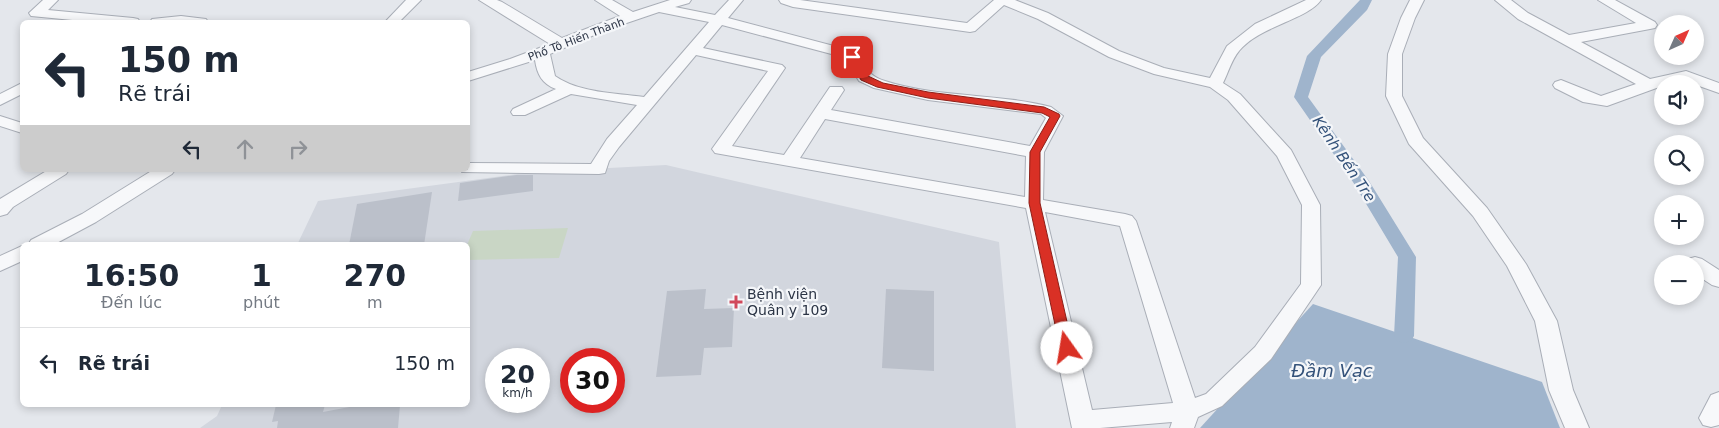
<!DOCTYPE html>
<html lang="vi">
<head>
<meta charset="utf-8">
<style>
  body { margin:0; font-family:"DejaVu Sans",sans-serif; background:#f6f6f7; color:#1f2937; height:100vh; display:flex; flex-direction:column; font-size:19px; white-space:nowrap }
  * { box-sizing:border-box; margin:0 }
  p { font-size:16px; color:#747a83 }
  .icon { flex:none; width:28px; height:28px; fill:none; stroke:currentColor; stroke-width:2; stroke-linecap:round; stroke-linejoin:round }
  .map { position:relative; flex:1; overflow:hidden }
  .details { position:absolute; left:20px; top:242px; width:450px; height:165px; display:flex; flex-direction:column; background:#fff; border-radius:8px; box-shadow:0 2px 8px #0003 }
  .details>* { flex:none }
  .guide { position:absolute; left:20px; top:20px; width:450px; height:152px; border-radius:8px; box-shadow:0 2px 8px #0003; background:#fff; color:#1f2937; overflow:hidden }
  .needle { width:32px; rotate:45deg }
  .tools { position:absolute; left:1654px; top:15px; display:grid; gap:10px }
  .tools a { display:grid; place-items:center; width:50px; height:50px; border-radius:50%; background:#fff; box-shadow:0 2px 8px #0003; font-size:25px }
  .speed { position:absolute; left:485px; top:348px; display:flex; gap:10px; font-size:25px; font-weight:700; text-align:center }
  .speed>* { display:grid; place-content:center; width:65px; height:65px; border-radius:50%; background:#fff; box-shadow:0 2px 8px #0003; line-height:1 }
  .speed small { font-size:12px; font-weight:400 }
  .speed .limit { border:8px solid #d22; background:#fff; color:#111 }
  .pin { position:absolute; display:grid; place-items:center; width:42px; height:42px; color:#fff; margin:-21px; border-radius:10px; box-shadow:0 2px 8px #0006 }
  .me { position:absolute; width:55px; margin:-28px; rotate:347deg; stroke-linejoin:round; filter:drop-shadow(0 0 4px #0008) }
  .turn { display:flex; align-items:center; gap:18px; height:105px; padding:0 15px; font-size:22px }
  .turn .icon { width:65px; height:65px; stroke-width:2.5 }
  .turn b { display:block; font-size:35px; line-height:42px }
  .lanes { display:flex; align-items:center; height:48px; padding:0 15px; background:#0003; justify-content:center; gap:25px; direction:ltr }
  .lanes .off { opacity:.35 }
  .eta { display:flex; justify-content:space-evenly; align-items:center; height:85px; text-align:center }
  .eta b { font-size:30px; font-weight:600; line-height:35px }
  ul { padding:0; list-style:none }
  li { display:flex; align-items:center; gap:15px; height:70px; padding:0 15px; border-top:1px solid #e0e1e3 }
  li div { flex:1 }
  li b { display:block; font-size:19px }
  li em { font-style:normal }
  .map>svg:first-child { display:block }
  .built { fill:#d2d6de; fill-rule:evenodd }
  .green { fill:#c9d6c5 }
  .water { fill:#9fb4cc }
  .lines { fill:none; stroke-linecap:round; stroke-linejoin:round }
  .canal { fill:#9fb4cc; fill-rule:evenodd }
  .building { fill:#bbc0ca }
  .minor-casing { stroke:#a9aeb7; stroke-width:2 }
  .minor { fill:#f7f8fa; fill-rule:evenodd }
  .route { fill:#d93025; stroke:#8d1f18 }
  .poi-dot { fill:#d1495b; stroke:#f4f6f9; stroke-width:2 }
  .labels { text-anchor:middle; stroke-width:4.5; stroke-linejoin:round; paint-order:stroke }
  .far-street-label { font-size:11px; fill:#2b3445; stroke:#f4f6f9 }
  .poi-label { font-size:14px; fill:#2b3445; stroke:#f4f6f9; text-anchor:start }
  .water-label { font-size:15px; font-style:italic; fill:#34527a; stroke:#f4f6f9 }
  .near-water-label { font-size:18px; font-style:italic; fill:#34527a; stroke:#f4f6f9 }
</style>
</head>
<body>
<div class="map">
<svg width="1719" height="428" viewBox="0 0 1719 428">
  <rect width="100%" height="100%" fill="#e4e7ec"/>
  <path class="built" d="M666,165l333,77 17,186h-816l17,-12 5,-11h246v-160h-171l21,-44 215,-29zM496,359h43v42h-43zM571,359h43v42h-43z"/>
  <path class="green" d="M568,228l-9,30 -91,2 -1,-15 6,-14z"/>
  <path class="water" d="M1313,304l229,78 18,46h-360z"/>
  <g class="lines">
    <path class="canal" d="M1360,0h12l-5,10 -46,47 -13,40 61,84 47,76 -2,79 -3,5 -7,2 -7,-2 -3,-5 4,-79 -45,-75 -59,-85 13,-41z"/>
  </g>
  <g class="building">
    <path d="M516,175h17v16l-75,10 2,-18z"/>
    <path d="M432,192l-8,53h-75l8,-41z"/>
    <path d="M706,289l-2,20 30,-1 -2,39 -28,1 -3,27 -45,2 11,-86z"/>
    <path d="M886,289l48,2v80l-52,-3z"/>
    <path d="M276,405h49l-2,7 37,-7h40l-2,23h-121l1,-7 -6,1z"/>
  </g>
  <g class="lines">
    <g class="minor-casing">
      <g id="minor">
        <path d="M43,0h15l-10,10 85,8 5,1 2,3h-47l-62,-6 -2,-3z"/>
        <path d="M406,0h15l-22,22h-14z"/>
        <path d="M479,0h18l5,2 60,36 58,-22 -25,-16h17l21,12 37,-12h21l-2,3 -14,4 40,8 14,-15h14l-15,18 121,32c19,9 12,24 36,31 53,17 112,12 166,26l12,9 -19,36 -1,48 82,14 7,2 4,5 59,177 11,-4 49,-47 46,-63 1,-79 -25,-49 -49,-56 -18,-13 -56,-13 -45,-17 -71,-38 -34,-14 -29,26 -5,1 -177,-25 -12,-4 -2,-3h21l167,23 27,-23h21l33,13 71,38 45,17 46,10 17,-32 28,-22 51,-24h15c-14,20 -62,26 -82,51 -7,8 -11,22 -16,32l17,11 51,56 29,55 1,80 -50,74 -49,47 -24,11 -4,11h-24l2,-6 -72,6h-28l-46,-220 -311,-55 -3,-4 56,-78 -72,-16 -77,92 -10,14 -4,12 -6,1 -137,-2 -1,-2h7v-7l123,1 16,-25 30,-34 -66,-11 -46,21h-12l-2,-3 2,-3 43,-20c-14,-5 -19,-15 -21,-29l-67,21v-9l42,-13 40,-15zM659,12l50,10 -65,75c-28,-4 -65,-4 -89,-21l-5,-22 56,-24zM722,25l117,31 7,4 13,21 15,7 54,12 113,14 5,4 -16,28 -199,-36 13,-20 -2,-3h-12l-46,68 -52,-9 53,-78 -3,-3 -79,-17zM825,119l201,37 -1,41 -225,-39zM1045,212l75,14 53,177 -81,7z"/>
        <path d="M1410,0h14l-9,18 -13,36v42l21,42 64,70 39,56 31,57 16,69 16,38h-24l-16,-38 -14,-69 -28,-55 -34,-50 -64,-72 -23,-48 2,-42 13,-36z"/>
        <path d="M1495,0h16l17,13 41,22 67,-12 -38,-23h17l40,22 2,3 -2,3 -5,1 -69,13 69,37 36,-8 33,12v10l-34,-12 -23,3v2l-55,20 -24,-4 -28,-14 -2,-3 2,-3 6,-2 40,16 35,-12 -118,-65z"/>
        <path d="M181,16l25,3 2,3h-58l2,-3z"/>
        <path d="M22,83v11l-22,11v-11z"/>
        <path d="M0,116l22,7v10l-22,-7z"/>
        <path d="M48,170h21l-3,4 -53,33 -6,7 -7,2v-17z"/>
        <path d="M153,170h22l-3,4 -76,48 -43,23h-25l3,-5 51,-26z"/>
        <path d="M22,246v15l-22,10v-15z"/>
        <path d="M1695,257l7,2 17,11v17l-7,-2 -17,-11v-10h-10l3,-5z"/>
        <path d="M1719,392v33l-8,2 -8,-2 -4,-7 12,-23z"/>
      </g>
    </g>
    <use href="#minor" class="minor"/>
  </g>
  <path class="route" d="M852,54l3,1 13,21 15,7 45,9 116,15 15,7 1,2 -20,36v51l33,145 -2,3h-9l-2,-3 -31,-145 1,-51 20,-35 -8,-4 -114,-15 -51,-11 -16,-7 -14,-23z"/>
  <path class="poi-dot" d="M733.5 294.5h5v5h5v5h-5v5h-5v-5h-5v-5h5z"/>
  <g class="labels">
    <g class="far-street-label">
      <text transform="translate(576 39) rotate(-21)" y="4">Phố Tô Hiến Thành</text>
    </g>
    <g class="poi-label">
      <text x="747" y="299">Bệnh viện<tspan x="747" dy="16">Quân y 109</tspan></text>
    </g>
    <g class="water-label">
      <text transform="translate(1344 159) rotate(56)" y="5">Kênh Bến Tre</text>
    </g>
    <g class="near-water-label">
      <text x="1332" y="377">Đầm Vạc</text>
    </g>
  </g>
</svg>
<div class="tools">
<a><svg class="needle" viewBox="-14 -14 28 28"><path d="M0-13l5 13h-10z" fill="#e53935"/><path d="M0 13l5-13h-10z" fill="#747a83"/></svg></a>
<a><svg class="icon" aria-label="sound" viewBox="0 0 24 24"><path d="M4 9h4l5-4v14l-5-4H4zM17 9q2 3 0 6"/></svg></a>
<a><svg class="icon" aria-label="search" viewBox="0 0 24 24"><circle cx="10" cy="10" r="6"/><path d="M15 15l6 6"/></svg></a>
<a>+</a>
<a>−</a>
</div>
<div class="speed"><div>20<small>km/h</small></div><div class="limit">30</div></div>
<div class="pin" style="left:852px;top:57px;background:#d93025"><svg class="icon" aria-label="arrive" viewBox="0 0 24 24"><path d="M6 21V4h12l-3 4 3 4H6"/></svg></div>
<svg class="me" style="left:1067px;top:348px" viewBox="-20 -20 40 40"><circle r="19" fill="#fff"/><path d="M0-13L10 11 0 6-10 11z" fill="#d93025"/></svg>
<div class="guide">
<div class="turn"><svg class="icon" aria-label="left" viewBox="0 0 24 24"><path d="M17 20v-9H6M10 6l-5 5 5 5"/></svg><div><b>150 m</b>Rẽ trái</div></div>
<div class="lanes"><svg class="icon" aria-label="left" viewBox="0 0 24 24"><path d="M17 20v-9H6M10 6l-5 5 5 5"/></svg><svg class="icon off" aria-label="ahead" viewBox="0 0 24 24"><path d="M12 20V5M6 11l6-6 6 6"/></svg><svg class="icon off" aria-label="right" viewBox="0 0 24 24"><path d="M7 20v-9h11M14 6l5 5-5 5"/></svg></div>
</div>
<section class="details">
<div class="eta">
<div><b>16:50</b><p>Đến lúc</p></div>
<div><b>1</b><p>phút</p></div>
<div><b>270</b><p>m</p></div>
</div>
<ul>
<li><svg class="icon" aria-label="left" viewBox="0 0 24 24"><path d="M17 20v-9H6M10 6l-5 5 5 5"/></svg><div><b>Rẽ trái</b></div><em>150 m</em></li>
</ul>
</section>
</div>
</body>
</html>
